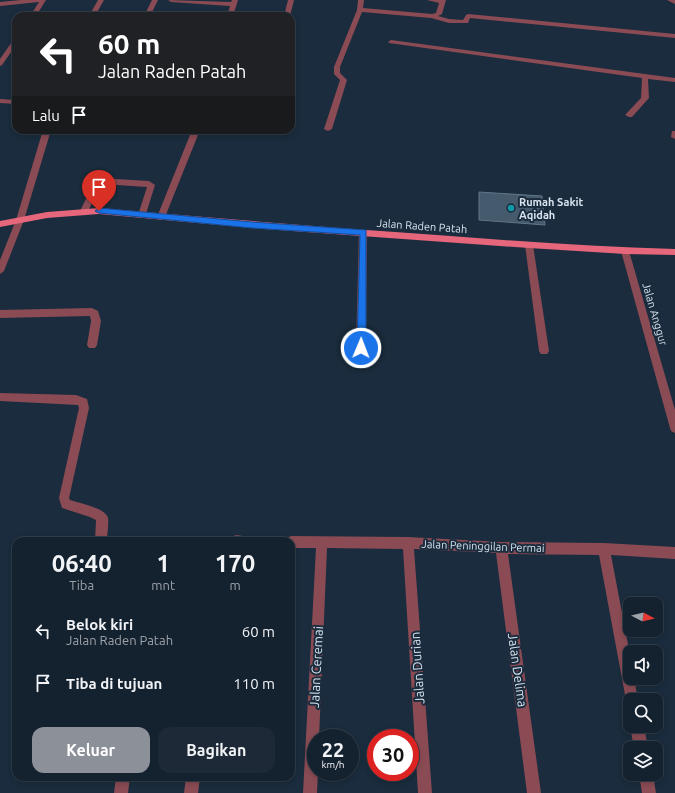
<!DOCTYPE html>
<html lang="id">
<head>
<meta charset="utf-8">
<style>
  body { margin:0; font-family:Ubuntu,sans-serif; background:#1d2936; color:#f1f3f6; height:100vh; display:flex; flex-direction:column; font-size:15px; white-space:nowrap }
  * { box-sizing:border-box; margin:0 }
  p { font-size:13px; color:#9da3aa }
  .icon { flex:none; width:22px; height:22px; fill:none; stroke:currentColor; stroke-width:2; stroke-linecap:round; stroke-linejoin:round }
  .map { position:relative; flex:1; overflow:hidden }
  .panel { position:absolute; left:12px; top:537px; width:283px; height:244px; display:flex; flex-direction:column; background:#14212e; border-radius:12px; box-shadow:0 2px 6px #0003,0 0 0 1px #333e4a }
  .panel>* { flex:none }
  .hud { position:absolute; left:12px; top:12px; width:283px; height:122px; border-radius:12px; box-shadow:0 2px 6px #0003,0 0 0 1px #333e4a; background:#202124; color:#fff; overflow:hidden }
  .needle { width:26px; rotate:97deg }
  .buttons { position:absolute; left:623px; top:597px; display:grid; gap:8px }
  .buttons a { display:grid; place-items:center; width:40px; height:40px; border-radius:8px; background:#14212e; box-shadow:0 2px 6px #0003,0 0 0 1px #333e4a; font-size:20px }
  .speed { position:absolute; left:307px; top:729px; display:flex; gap:8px; font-size:20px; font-weight:700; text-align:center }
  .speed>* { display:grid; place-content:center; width:52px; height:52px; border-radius:50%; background:#14212e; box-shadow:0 2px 6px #0003,0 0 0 1px #333e4a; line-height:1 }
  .speed small { font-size:10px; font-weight:400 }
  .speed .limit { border:6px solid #d22; background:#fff; color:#111 }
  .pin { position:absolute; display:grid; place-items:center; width:34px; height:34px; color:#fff; margin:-41px -17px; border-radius:50% 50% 50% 0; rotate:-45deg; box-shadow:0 0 4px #0007 }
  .pin .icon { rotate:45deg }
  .me { position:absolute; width:44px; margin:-22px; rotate:1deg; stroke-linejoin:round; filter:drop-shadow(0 0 3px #0008) }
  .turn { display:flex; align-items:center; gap:14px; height:84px; padding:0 20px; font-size:18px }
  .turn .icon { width:52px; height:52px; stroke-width:2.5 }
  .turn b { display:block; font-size:28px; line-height:34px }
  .then { display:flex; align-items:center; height:38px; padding:0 20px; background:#0003; gap:8px; font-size:15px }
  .eta { display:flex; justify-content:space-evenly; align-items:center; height:68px; text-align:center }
  .eta b { font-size:24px; font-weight:600; line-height:28px }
  .action { display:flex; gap:8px; margin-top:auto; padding:8px 20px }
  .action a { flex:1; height:46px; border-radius:12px; background:#8c9099; color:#fff; font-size:16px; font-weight:600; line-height:46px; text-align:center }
  .action a+a { background:#1d2936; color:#f1f3f6 }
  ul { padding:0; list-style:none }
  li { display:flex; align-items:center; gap:12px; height:52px; padding:0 20px }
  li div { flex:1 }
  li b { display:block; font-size:15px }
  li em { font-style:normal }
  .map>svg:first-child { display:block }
  .building { fill:#465a6d; stroke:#61768a }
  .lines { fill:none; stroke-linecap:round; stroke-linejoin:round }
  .minor { fill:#8a4b54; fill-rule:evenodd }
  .major { fill:#e6667c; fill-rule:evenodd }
  .route { fill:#1a73e8; stroke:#114b97 }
  .culture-dot { fill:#0f9aa8; stroke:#1a2c3d; stroke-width:1.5 }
  .labels { text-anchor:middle; stroke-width:4; stroke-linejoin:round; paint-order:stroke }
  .poi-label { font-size:11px; font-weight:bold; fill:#d7e2ee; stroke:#1a2c3d; text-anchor:start }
  .street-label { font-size:11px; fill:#d7e2ee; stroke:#1a2c3d }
  .near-street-label { font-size:13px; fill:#d7e2ee; stroke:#1a2c3d }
</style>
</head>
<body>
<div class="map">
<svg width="675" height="793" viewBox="0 0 675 793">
  <rect width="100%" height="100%" fill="#1a2c3d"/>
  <path class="building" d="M479,192l63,4 3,29 -66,-5z"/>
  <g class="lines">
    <g class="minor">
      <path d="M21,0h25l-10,16h-6l9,-14 -39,4v-4z"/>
      <path d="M98,0h6l-9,16h-6z"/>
      <path d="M152,0h6l-8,16h-6z"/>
      <path d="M168,0l63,2 1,-2h6l-5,16h-6l3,-10 -59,-4z"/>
      <path d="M288,0h6l-4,16h-6z"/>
      <path d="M358,0h6l-1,8 69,6 4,-1 3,-10 -12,-3h19l-4,14 -4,2 11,3 14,1 3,-5 2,-1 207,20v4l-205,-20 -2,5h-19l-18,-5 -69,-6 -22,55v6l7,7 -15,49 -4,2 -4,-2 16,-49 -6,-6v-7l23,-57z"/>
      <path d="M667,0h8v4z"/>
      <path d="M16,38v7l-14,20 -2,1v-7l14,-20z"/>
      <path d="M391,40l284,38v4l-27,-3 1,19 -17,19h-3l-4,-2 16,-17 1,-20 -253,-35 -1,-1z"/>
      <path d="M0,99l16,1v4l-16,-1z"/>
      <path d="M43,130h8l-27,90 -20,51 -4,3v-14l16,-40z"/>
      <path d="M192,130h8l-35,87 -4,3 -3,-1 -1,-2z"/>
      <path d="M672,131h3v8l-4,-2z"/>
      <path d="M99,178l50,3 6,4 -10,32h-6l-1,-2 9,-28 -45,-3 -15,29h-6l-1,-2 15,-30z"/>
      <path d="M363,229l4,3 -1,116 -2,3h-6l-2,-3 3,-116z"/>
      <path d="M529,242l4,3 16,106 -2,3h-6l-2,-3 -14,-106z"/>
      <path d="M625,248l4,3 46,159v23l-4,-2 -1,-3 -49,-177z"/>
      <path d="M92,308l6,3 3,10 -4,24 -2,3h-6l-2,-3 4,-24 -1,-5 -90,2v-8z"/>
      <path d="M0,393l76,2 11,4 2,9 -20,90 1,2c9,3 36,8 38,18 1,7 -1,16 -1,23h-12l1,-21 -6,-3 -28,-9 -3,-10 20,-90 -1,-3 -78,-4z"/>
      <path d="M236,535l14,2 2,4h-22l2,-4z"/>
      <path d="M291,536l117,1 93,5 103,1 71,4v12l-64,-4 19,100v23h4l4,22h-8v6l-3,-1 -1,-5 -27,-145 -91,-1 33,239h-14l-31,-240 -82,-4 18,244h-14l-15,-244 -76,-1 -8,190h-3v34h2l-1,21h-14l13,-245h-25v-7h-5l1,-3z"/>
      <path d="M630,726h14l4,22h-14z"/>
      <path d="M639,774h14l3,19h-14z"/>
      <path d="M116,777h14l-2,16h-14z"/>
      <path d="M186,777h14l-2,16h-14z"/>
    </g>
    <path class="major" d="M99,208c112,10 225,19 338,27 79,6 158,12 238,14v6l-50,-1 -96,-6 -277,-20 -153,-14 -52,4 -47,9v-6l47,-9z"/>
  </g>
  <path class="route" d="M99,208l153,14 114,8v118l-2,3h-6l-1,-3 3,-113 -108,-7 -153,-15 -4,-2z"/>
  <circle class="culture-dot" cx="511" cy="208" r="4"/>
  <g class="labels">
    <g class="poi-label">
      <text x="519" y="206">Rumah Sakit<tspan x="519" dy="13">Aqidah</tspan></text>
    </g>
    <g class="street-label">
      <text transform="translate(422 226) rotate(4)" y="4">Jalan Raden Patah</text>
      <text transform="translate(655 314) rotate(74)" y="4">Jalan Anggur</text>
      <text transform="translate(483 546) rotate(2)" y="4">Jalan Peninggilan Permai</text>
    </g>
    <g class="near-street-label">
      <text transform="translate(316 667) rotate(-87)" y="5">Jalan Ceremai</text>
      <text transform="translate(417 668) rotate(-94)" y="5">Jalan Durian</text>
      <text transform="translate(518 670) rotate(82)" y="5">Jalan Delima</text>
    </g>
  </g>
</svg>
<div class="buttons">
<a><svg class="needle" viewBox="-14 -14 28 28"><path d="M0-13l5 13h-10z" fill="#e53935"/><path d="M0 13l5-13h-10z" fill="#9da3aa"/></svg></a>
<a><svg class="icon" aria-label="sound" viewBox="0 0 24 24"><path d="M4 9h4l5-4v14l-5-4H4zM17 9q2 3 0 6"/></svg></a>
<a><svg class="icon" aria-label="search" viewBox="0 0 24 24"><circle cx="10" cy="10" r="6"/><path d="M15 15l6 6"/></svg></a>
<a><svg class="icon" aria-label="layers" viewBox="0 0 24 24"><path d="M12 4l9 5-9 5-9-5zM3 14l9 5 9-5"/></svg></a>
</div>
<div class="speed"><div>22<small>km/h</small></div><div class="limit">30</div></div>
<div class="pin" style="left:99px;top:211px;background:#d93025"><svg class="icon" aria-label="arrive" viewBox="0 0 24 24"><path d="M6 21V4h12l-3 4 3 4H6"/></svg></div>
<svg class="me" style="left:361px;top:348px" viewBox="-20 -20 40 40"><circle r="17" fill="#1a73e8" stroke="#fff" stroke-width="3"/><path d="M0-11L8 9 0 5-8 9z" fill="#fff"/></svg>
<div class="hud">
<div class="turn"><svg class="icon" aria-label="left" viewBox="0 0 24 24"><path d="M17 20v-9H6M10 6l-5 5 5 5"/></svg><div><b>60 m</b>Jalan Raden Patah</div></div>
<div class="then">Lalu<svg class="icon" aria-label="arrive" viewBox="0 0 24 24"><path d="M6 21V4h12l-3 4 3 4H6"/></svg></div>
</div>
<section class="panel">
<div class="eta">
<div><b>06:40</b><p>Tiba</p></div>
<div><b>1</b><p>mnt</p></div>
<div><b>170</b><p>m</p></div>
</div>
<ul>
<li><svg class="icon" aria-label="left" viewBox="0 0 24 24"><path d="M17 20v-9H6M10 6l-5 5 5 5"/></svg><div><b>Belok kiri</b><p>Jalan Raden Patah</p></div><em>60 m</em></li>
<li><svg class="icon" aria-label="arrive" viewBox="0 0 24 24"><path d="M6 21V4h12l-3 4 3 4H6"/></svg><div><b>Tiba di tujuan</b></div><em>110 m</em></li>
</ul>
<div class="action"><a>Keluar</a><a>Bagikan</a></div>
</section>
</div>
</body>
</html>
